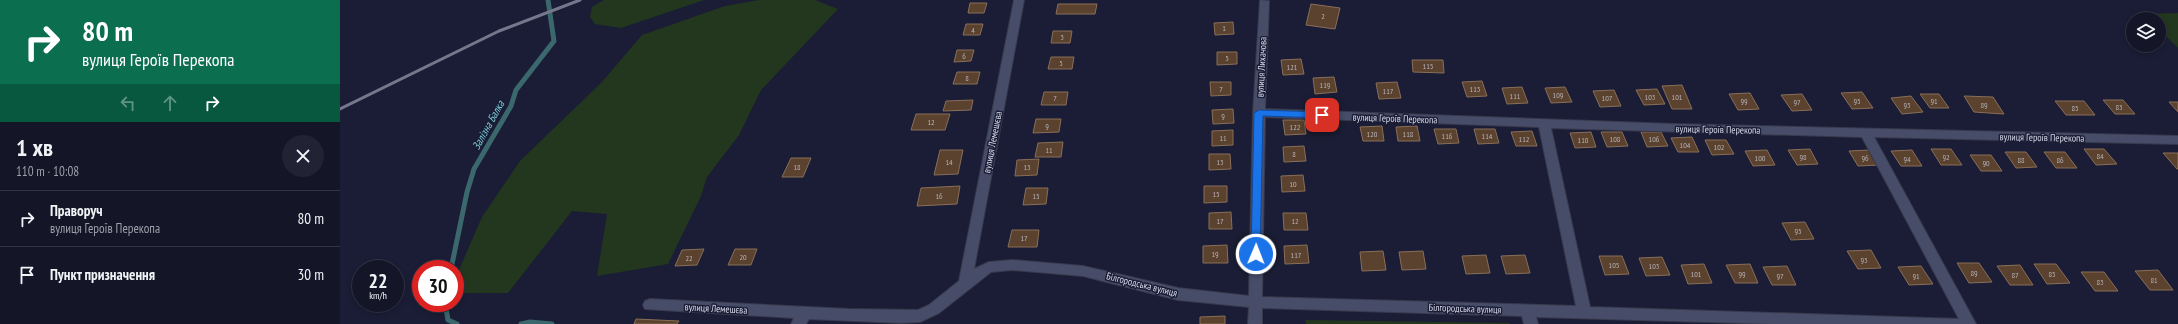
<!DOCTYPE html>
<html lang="uk">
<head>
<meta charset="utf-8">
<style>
  body { margin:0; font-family:"PT Sans Narrow",sans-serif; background:#212334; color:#f1f3f6; height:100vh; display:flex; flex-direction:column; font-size:15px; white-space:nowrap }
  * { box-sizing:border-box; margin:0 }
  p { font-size:13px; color:#9d9fa8 }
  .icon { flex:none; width:22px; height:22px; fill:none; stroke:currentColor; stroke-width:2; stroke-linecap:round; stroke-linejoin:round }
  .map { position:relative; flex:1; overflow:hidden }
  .sheet { display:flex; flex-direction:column; background:#141628; width:340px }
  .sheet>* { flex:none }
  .hud { background:#0b6e4f; color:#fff; overflow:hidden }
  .buttons { position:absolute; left:1786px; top:12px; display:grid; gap:8px }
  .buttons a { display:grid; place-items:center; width:40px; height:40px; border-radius:50%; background:#141628; box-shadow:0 2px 6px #0003,0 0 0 1px #333545; font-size:20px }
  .speed { position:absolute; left:12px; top:260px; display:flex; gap:8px; font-size:20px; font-weight:700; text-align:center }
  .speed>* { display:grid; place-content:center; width:52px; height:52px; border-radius:50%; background:#141628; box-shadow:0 2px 6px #0003,0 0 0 1px #333545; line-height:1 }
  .speed small { font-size:10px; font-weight:400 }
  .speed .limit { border:6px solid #d22; background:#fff; color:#111 }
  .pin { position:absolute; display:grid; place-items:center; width:34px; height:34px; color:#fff; margin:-17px; border-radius:8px; box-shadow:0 2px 6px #0006 }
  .me { position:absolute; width:44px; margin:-22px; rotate:1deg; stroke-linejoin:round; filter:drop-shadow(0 0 3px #0008) }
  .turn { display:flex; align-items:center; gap:14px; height:84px; padding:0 16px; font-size:18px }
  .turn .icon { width:52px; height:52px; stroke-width:2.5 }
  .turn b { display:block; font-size:28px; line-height:34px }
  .lanes { display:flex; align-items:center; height:38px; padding:0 16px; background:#0003; justify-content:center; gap:20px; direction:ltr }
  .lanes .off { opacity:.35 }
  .round { display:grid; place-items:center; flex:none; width:42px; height:42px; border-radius:21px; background:#212334 }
  .overview { display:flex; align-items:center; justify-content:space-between; height:68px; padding:0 16px }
  h1 { font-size:24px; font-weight:700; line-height:30px }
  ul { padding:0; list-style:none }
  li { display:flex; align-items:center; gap:12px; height:56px; padding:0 16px; border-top:1px solid #333545 }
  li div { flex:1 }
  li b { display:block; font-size:15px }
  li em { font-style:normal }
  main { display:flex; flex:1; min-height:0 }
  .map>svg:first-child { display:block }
  .green { fill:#23371e }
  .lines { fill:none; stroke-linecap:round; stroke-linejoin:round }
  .stream { stroke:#3a686d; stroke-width:5 }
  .building { fill:#5a422e; stroke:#896f59 }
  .minor-casing { stroke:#38394d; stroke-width:2 }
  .minor { fill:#474d68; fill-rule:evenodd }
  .rail { stroke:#75788c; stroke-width:3 }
  .route { fill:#1a73e8; stroke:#114b97 }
  .labels { text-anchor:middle; stroke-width:3; stroke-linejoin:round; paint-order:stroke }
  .number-label { font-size:8px; fill:#b7b3bb }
  .street-label { font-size:10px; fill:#d6d9ea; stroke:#1a1d35 }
  .water-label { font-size:11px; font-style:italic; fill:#7dcfd8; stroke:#1a1d35 }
</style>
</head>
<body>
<main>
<section class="sheet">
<div class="hud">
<div class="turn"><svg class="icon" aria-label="right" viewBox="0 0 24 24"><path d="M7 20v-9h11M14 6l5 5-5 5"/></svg><div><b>80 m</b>вулиця Героїв Перекопа</div></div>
<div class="lanes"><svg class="icon off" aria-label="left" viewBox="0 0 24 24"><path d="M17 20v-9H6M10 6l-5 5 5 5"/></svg><svg class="icon off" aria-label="ahead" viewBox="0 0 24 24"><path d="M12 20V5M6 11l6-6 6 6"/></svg><svg class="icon" aria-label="right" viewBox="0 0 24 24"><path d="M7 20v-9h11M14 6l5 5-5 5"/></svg></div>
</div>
<div class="overview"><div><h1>1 хв</h1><p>110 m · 10:08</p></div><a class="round"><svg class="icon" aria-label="close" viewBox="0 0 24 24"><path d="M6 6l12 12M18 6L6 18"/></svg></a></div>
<ul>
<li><svg class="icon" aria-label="right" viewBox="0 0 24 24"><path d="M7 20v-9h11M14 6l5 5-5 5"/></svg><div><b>Праворуч</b><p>вулиця Героїв Перекопа</p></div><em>80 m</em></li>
<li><svg class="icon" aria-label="arrive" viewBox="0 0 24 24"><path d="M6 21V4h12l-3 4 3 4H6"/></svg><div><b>Пункт призначення</b></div><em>30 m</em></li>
</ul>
</section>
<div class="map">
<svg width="1838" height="324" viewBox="0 0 1838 324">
  <rect width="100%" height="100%" fill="#1a1d35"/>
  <g class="green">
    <path d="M264,0h100l-83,28 -26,-4 -5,-7 2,-10z"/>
    <path d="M419,0h56l23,9 -77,81 -22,45 -32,42 -6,19 -33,68 -71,12 10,-62 -35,-3 -64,82h-53v-14l27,-62 38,-56 82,-79 40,-47 83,-29z"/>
    <path d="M1838,13v35l-19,-19v-10h-11l-4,-5z"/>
    <path d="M965,320l205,3v1h-204z"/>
  </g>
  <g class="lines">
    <g class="stream">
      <path d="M111,269l16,-77 7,-23 37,-63 5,-16 38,-49 -6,-41"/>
      <path d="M105,303l3,17 9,4"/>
      <path d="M181,324l9,-2 22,2"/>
    </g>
  </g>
  <g class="building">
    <path d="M630,3h17l-3,10h-16z"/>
    <path d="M718,4h39l-2,10h-39z"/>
    <path d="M971,4l29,4 -5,21 -29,-4z"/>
    <path d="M893,22l1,12 -19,1 -1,-12z"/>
    <path d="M626,24h17l-3,11h-17z"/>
    <path d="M713,31h19l-2,12h-19z"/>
    <path d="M617,50h17l-3,11 -17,1z"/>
    <path d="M877,52h20v12l-20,1z"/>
    <path d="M711,57h23l-2,12h-24z"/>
    <path d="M961,59l3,15 -21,1 -2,-15z"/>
    <path d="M1072,60h31l1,13 -31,-1z"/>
    <path d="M617,72h23l-3,12h-24z"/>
    <path d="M994,77l3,15 -22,2 -2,-16z"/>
    <path d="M1142,81l5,15 -20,1 -5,-15z"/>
    <path d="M870,82h21v13l-20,1z"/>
    <path d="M1057,82l4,16 -22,1 -3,-16z"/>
    <path d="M1342,85l10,24h-20l-10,-23z"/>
    <path d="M1182,87l6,16 -21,1 -5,-16z"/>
    <path d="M1225,87l7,15 -21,1 -6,-15z"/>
    <path d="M1317,89l8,15 -21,1 -8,-15z"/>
    <path d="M1274,90l7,16 -21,1 -7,-16z"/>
    <path d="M704,92h24l-2,13h-25z"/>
    <path d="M1522,92l11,16 -21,1 -11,-16z"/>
    <path d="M1410,93l9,16 -21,1 -9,-16z"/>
    <path d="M1462,94l10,16 -20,1 -11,-16z"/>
    <path d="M1580,94h19l10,14h-19z"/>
    <path d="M1571,96l12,16 -21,2 -11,-16z"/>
    <path d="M1624,96l29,1 11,17 -30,-2z"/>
    <path d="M633,100l-2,10 -28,1 3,-10z"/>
    <path d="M1763,100h20l12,14h-20z"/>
    <path d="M1715,101h29l11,14h-29z"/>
    <path d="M1829,102h9v10z"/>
    <path d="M893,109l1,14 -21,1 -1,-14z"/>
    <path d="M576,114h34l-5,16h-34z"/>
    <path d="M696,119h25l-2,13 -26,1z"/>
    <path d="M943,120h21l2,14 -21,1z"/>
    <path d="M1042,126l2,15h-21l-3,-14z"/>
    <path d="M1077,126l3,15h-22l-2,-14z"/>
    <path d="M1094,129h22l3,14 -21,1z"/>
    <path d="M1134,129h21l4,14 -21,1z"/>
    <path d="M893,130v15l-21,1v-15z"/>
    <path d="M1192,131l5,15h-21l-5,-14z"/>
    <path d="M1251,132l5,15 -21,1 -5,-15z"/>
    <path d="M1261,132h21l6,14 -21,1z"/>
    <path d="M1301,132h20l7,14 -21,1z"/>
    <path d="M1352,137l7,15h-21l-7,-14z"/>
    <path d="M1365,140h21l8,14 -22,1z"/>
    <path d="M723,142l-2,15h-26l3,-14z"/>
    <path d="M964,146l2,15 -22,1 -1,-15z"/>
    <path d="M1470,149l8,15 -21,1 -9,-15z"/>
    <path d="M1591,149h20l11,16h-21z"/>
    <path d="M1744,149h20l13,15 -21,1z"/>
    <path d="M600,150h23l-5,24 -24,1z"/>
    <path d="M1427,150l8,15 -22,1 -8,-15z"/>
    <path d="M1530,150l10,15 -22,1 -9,-15z"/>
    <path d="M1572,150l10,16h-21l-10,-15z"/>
    <path d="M1665,152h21l11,15 -21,1z"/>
    <path d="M1704,152h21l12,16h-21z"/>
    <path d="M1823,153h15v16h-1z"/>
    <path d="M869,154h21l1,15 -22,1z"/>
    <path d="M1630,155h21l11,16h-21z"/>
    <path d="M451,158h20l-8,19h-21z"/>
    <path d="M699,159l-2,16 -22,1 2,-16z"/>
    <path d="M963,175l2,16 -23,1 -1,-16z"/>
    <path d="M620,186l-3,18 -40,2 4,-18z"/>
    <path d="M864,186h23v16l-23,1z"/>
    <path d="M686,188h22l-2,16 -23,1z"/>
    <path d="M891,212l1,17h-23v-16z"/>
    <path d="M943,213h23l2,17h-24z"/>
    <path d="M1465,222l9,17 -23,1 -9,-17z"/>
    <path d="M672,230h27l-2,17h-29z"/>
    <path d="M887,245l1,18h-25v-17z"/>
    <path d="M967,245l2,18 -24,1 -1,-18z"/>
    <path d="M364,249l-7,16 -22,1 7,-16z"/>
    <path d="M395,249h22l-6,16h-23z"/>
    <path d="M1531,250l10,18 -23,1 -11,-18z"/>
    <path d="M1043,251l3,19 -24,1 -2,-19z"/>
    <path d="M1083,251l3,18 -24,1 -3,-18z"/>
    <path d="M1146,255l4,18 -24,1 -4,-18z"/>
    <path d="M1185,255l5,18 -24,1 -5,-18z"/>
    <path d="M1259,256h23l7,18 -24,1z"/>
    <path d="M1322,257l8,18 -24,1 -7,-18z"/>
    <path d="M1617,263h22l13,19 -23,1z"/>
    <path d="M1364,264l8,19 -24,1 -7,-19z"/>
    <path d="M1410,264l8,19h-23l-9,-18z"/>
    <path d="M1694,264h22l14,19 -23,1z"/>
    <path d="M1680,265l13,20h-23l-13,-19z"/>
    <path d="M1447,266l9,19h-24l-9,-18z"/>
    <path d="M1581,266l12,18 -24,1 -11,-18z"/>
    <path d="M1818,270l15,20h-23l-15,-19z"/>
    <path d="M1741,272h23l14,19h-23z"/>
    <path d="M885,316v8h-25v-7z"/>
    <path d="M296,319l43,2 -2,3h-43z"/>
  </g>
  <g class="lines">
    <g class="minor-casing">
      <path id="minor" d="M674,0h10l-50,269 15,-7 23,-2 71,6 95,22 71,8 4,-183 7,-113 9,1 -4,108 408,15 505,12v8l-304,-7 102,187h-202l-238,-7 2,7h-14l-2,-8 -260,-8v16h-14l1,-17 -71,-7 -95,-24 -71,-6 -21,2 -52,41 -19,9 -19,1 -92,-4 -3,5h-15l3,-6 -149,-9 -2,-4 2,-4 5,-2 199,10 69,1 11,-5 30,-24zM925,117l274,10 37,179 -314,-9zM1211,128l311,9 97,182 -369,-12z"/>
    </g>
    <use href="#minor" class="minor"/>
    <path class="rail" d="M0,109l159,-78 81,-31"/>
  </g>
  <path class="route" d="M919,110l63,2 5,3 -5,3 -59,-2 -3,138 -4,4 -5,-4 3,-141z"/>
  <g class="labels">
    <g class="number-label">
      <text x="983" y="19">2</text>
      <text x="884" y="31">1</text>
      <text x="633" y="33">4</text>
      <text x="722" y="40">3</text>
      <text x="624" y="59">6</text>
      <text x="887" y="61">5</text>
      <text x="721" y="66">5</text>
      <text x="1088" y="69">115</text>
      <text x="952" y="70">121</text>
      <text x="627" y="81">8</text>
      <text x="985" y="88">119</text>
      <text x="881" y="92">7</text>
      <text x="1135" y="92">113</text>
      <text x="1048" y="94">117</text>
      <text x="1218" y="98">109</text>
      <text x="1175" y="99">111</text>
      <text x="1310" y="100">103</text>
      <text x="1337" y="100">101</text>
      <text x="715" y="101">7</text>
      <text x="1267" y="101">107</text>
      <text x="1404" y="104">99</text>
      <text x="1517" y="104">95</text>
      <text x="1594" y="104">91</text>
      <text x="1457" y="105">97</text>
      <text x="1567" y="108">93</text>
      <text x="1644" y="108">89</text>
      <text x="1779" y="110">83</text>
      <text x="1735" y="111">85</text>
      <text x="883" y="119">9</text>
      <text x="591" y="125">12</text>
      <text x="707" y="129">9</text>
      <text x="955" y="130">122</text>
      <text x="1032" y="137">120</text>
      <text x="1068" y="137">118</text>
      <text x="1107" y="139">116</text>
      <text x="1147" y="139">114</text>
      <text x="883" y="141">11</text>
      <text x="1184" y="142">112</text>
      <text x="1275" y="142">108</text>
      <text x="1314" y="142">106</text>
      <text x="1243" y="143">110</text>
      <text x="1345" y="148">104</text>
      <text x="1379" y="150">102</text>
      <text x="709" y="153">11</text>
      <text x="954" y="157">8</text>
      <text x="1760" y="159">84</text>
      <text x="1463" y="160">98</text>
      <text x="1606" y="160">92</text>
      <text x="1420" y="161">100</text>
      <text x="1525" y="161">96</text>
      <text x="1567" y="162">94</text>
      <text x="1681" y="163">88</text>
      <text x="1720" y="163">86</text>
      <text x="609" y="165">14</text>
      <text x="880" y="165">13</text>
      <text x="1646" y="166">90</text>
      <text x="457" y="170">18</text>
      <text x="687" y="170">13</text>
      <text x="953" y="187">10</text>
      <text x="876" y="197">15</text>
      <text x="599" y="199">16</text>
      <text x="696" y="199">15</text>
      <text x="880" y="224">17</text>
      <text x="955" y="224">12</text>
      <text x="1458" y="234">95</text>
      <text x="684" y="241">17</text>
      <text x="875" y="257">19</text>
      <text x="956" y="258">117</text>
      <text x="403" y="260">20</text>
      <text x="349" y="261">22</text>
      <text x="1524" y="263">93</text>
      <text x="1274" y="268">105</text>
      <text x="1314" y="269">103</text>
      <text x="1634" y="276">89</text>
      <text x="1356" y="277">101</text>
      <text x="1402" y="277">99</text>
      <text x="1712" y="277">85</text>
      <text x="1675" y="278">87</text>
      <text x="1440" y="279">97</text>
      <text x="1576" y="279">91</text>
      <text x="1814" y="283">81</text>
      <text x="1760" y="285">83</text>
    </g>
    <g class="street-label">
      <text transform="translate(921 67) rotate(-87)" y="4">вулиця Лихачова</text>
      <text transform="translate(1055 118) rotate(2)" y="4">вулиця Героїв Перекопа</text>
      <text transform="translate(1378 129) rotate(1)" y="4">вулиця Героїв Перекопа</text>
      <text transform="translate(1702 137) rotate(1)" y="4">вулиця Героїв Перекопа</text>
      <text transform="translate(652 142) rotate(-79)" y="4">вулиця Лемешєва</text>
      <text transform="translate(802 284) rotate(14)" y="4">Білгородська вулиця</text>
      <text transform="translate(376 308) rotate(3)" y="4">вулиця Лемешєва</text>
      <text transform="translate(1125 308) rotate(2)" y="4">Білгородська вулиця</text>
    </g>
    <g class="water-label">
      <text transform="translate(148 125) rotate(-61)" y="4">Залізна Балка</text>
    </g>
  </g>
</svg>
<div class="buttons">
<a><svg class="icon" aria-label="layers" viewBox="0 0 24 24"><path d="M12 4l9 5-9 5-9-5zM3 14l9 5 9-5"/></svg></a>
</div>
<div class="speed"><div>22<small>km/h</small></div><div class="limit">30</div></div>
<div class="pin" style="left:982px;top:115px;background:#d93025"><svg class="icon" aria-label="arrive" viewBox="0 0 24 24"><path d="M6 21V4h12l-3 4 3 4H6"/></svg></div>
<svg class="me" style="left:916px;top:254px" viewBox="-20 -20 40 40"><circle r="17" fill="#1a73e8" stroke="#fff" stroke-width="3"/><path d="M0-11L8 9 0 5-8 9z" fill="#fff"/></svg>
</div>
</main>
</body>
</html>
